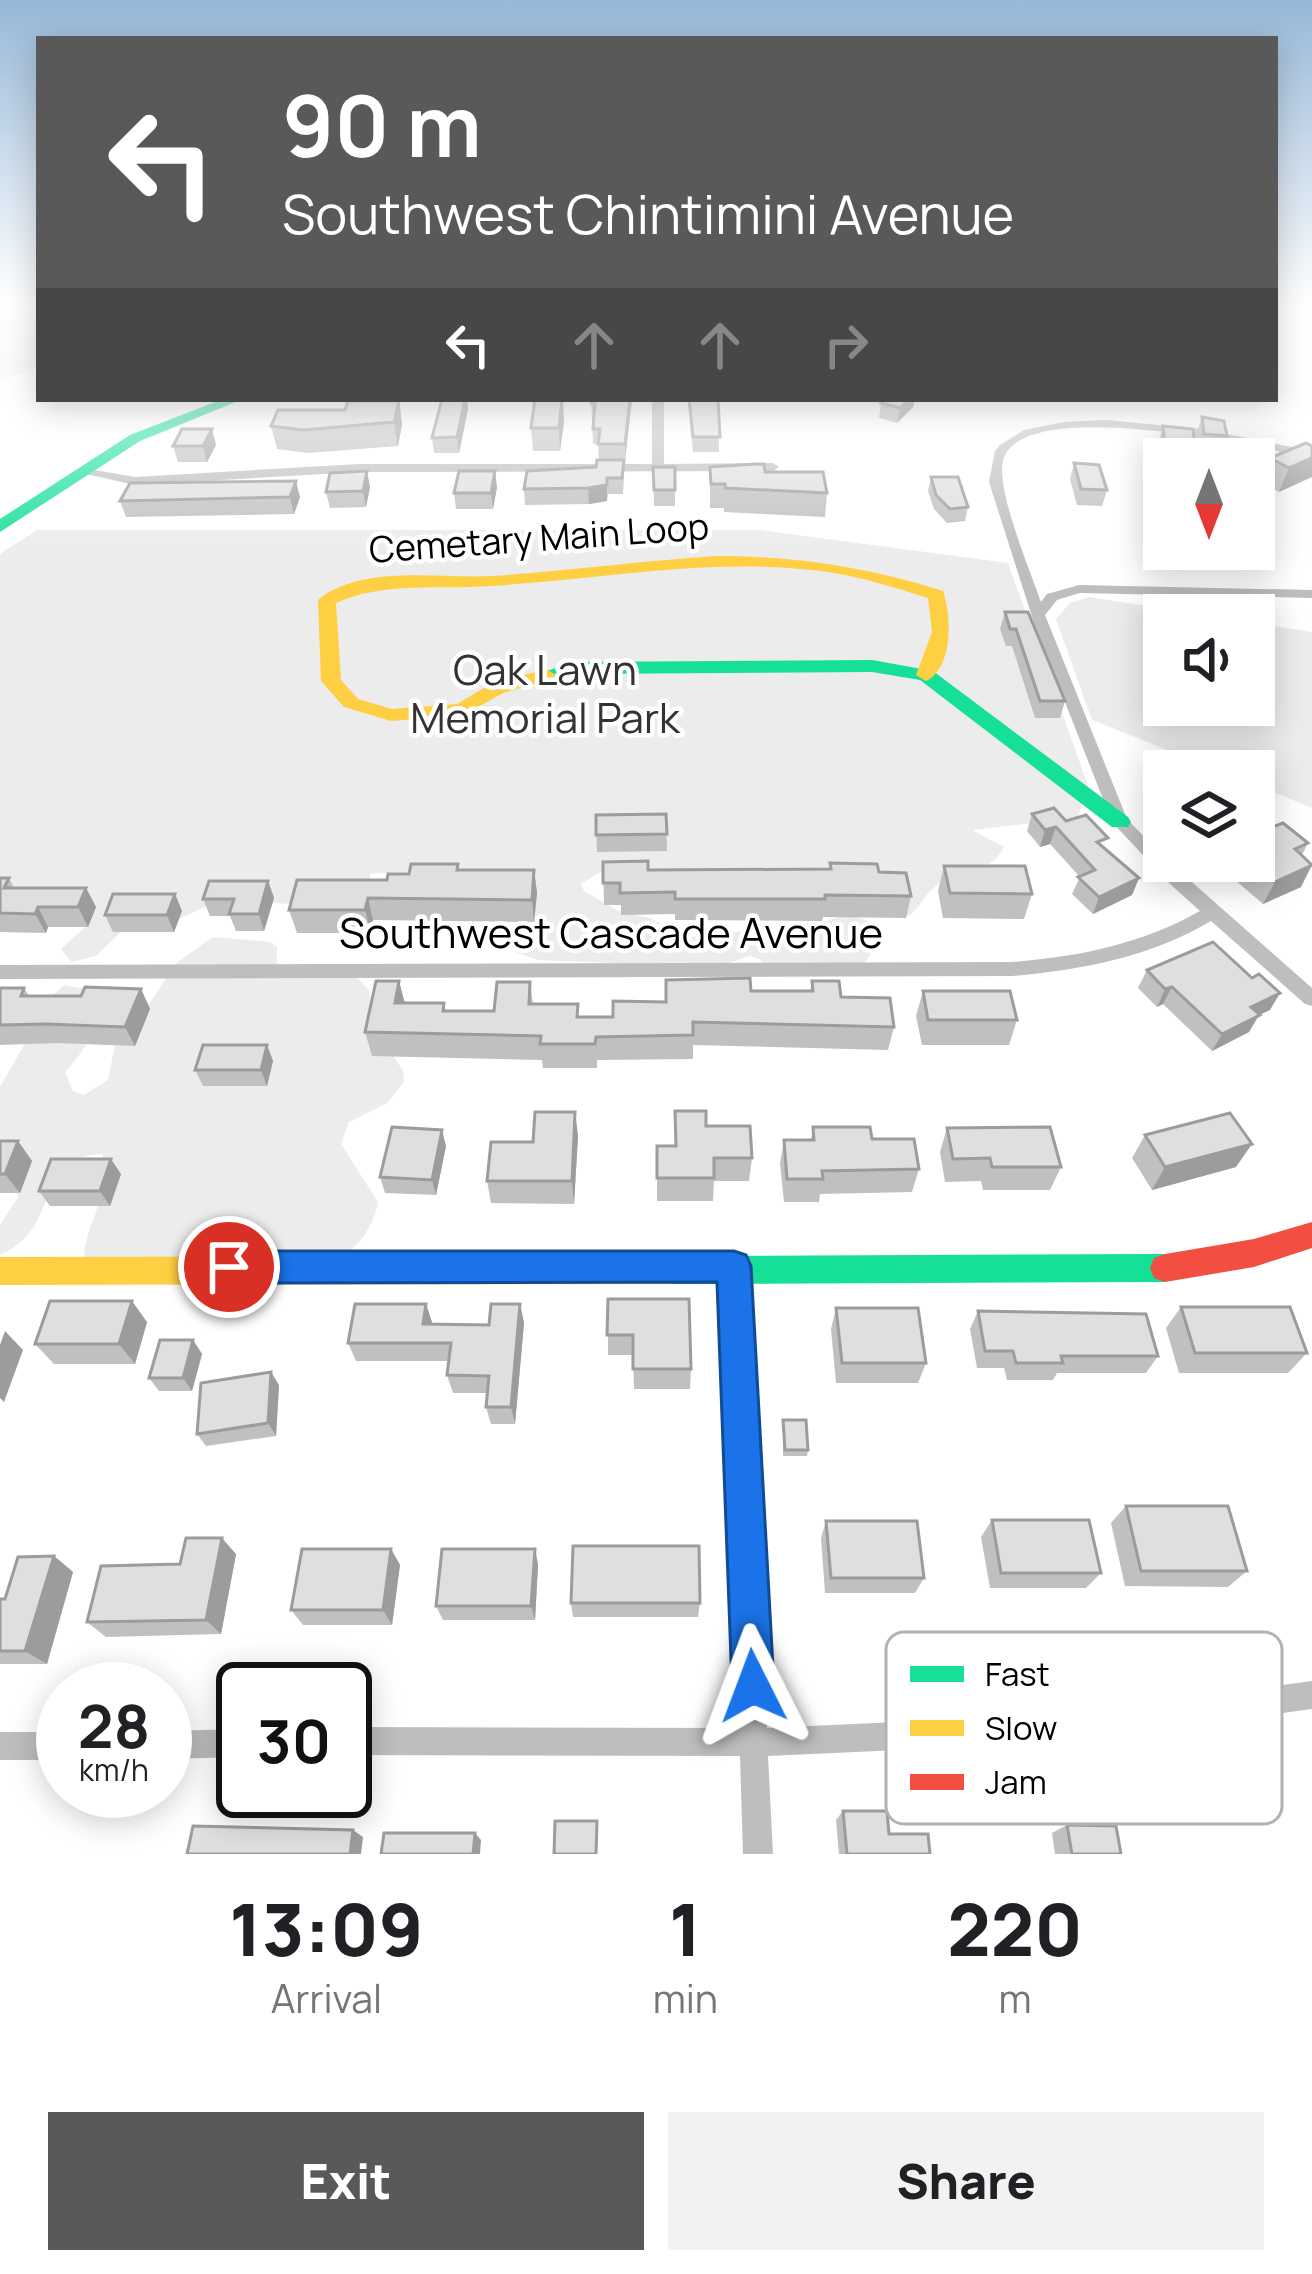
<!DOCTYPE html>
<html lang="en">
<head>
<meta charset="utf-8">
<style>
  body { margin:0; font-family:Manrope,sans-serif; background:#f2f2f2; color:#202124; height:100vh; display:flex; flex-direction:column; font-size:45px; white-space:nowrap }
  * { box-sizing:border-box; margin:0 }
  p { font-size:39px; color:#757577 }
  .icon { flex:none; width:66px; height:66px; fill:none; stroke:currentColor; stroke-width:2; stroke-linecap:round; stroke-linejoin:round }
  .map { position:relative; height:1854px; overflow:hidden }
  .side { display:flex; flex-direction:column; background:#fff; flex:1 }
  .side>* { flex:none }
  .banner { position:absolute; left:36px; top:36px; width:1242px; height:366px; border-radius:0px; box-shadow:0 6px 30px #0003; background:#595959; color:#fff; overflow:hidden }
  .needle { width:78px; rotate:180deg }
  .controls { position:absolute; left:1143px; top:438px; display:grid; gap:24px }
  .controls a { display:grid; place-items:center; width:132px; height:132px; border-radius:0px; background:#fff; box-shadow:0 6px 30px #0003; font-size:60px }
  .speed { position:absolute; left:36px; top:1662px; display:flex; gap:24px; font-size:60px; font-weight:700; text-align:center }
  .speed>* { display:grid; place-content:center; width:156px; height:156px; border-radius:50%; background:#fff; box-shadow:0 6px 30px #0003; line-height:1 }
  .speed small { font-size:30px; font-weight:400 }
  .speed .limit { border:6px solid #111; border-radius:18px; background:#fff; color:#111 }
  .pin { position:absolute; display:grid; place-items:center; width:102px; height:102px; color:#fff; margin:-51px; border:6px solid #fff; border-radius:50%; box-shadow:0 3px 12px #0007 }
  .me { position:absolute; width:132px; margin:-66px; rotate:357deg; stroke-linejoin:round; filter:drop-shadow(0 0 9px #0008) }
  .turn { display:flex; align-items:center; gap:42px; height:252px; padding:0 48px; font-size:54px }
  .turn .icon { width:156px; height:156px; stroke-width:2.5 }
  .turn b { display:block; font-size:84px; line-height:102px }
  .lanes { display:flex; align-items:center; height:114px; padding:0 48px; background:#0003; justify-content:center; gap:60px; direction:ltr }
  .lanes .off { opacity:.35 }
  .eta { display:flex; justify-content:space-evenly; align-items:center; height:204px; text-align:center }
  .eta b { font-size:72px; font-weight:800; line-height:84px }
  .cta { display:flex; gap:24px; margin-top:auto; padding:24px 48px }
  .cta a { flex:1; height:138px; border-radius:0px; background:#595959; color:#fff; font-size:48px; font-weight:800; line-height:138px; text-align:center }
  .cta a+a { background:#f2f2f2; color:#202124 }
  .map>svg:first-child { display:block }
  .green { fill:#ececec }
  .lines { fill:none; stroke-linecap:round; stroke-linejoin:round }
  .street { fill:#bebebe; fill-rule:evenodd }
  .fast { fill:#16e098; fill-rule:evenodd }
  .slow { fill:#ffcf43; fill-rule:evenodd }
  .jam { fill:#f24e42; fill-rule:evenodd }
  .wall { fill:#c0c0c0 }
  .shaded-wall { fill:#9c9c9c }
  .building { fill:#dfdfdf; stroke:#9c9c9c; stroke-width:3 }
  .route { fill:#1a73e8; stroke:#114b97; stroke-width:3 }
  .labels { text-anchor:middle; stroke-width:9; stroke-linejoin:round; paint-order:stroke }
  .far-street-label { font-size:36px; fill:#000; stroke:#fff }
  .park-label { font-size:42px; fill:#333; stroke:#fff }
  .street-label { font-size:42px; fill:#000; stroke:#fff }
  .key { fill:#fff; stroke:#b2b2b2; stroke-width:3 }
  .key-label { font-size:33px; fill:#000 }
</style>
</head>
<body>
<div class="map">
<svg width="1312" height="1854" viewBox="0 0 1312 1854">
  <rect width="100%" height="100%" fill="#fff"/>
  <g class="green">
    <path d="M0,302h39v66l-39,12z"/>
    <path d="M37,530h724l247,33 81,225 -12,30 -105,12 32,17c-15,29 -44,22 -68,39 -12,8 -15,22 -28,30l-276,-47 -33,4 -18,11 3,7 34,20 32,7 39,19 57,-6 32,10 66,-27 22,6 15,15 -18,31 -97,1 -6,-8 -11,-3 -31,11 -180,-7 -23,-8 -3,-9 17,-23 -113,-49 -46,3 -1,17 -86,13 -38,-7 -36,8 -32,15 -56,12 -25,24 -25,6 -10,-13 24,-22 -78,-45 -7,1v-329z"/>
    <path d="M1089,597l117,18h-42v90h90v-82l58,9v176l-58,-24v-13h-34l-128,-51 -36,-101 14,-16z"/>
    <path d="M213,937l57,5 7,5v16l7,7 60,-6 25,26 6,36 28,45 1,11 -17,21 -38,19 -8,22 37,58c-8,41 -42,71 -87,61 -19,-5 -33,-14 -53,-13 -26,1 -47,14 -72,18 -23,3 -51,-3 -74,-4l-8,-8c2,-36 29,-60 18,-102 -71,3 -38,73 -102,101v-30l18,-28 -11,-33 -7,-1v-76l53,-92 11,-10 22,4c12,39 7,52 -21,83l8,19 11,4 24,-15 9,-45 35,-35 24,-37z"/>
  </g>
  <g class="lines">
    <g class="street">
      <path d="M652,399h12v65l109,-1 6,4 -6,4 -414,1 -224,13 -58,-13 6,-4 52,9 224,-13h293z"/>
      <path d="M1106,420l95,9 111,22v8c-49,-12 -292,-66 -309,2 -7,29 27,109 38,141l6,-8 32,-9 233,5v8l-232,-5 -23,7 -12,15 82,204 37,38v4h4l144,127v18l-7,-2 -94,-83c-60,36 -130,49 -199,55l-1012,3v-14l1012,-3c66,-5 130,-18 188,-51l-30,-27 -58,-62 -78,-199 -45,-141 6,-31 5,-6 24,-15 40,-8z"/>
      <path d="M734,1256l8,3 3,7 22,462 304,-14 241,-33v28l-241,33 -303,14 5,98h-30l-3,-98 -395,-1v-28l394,1 -16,-462 3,-7z"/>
      <path d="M243,1729v28l-78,2v-28z"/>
      <rect x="0" y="1732" width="63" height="28"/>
    </g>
    <g class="fast">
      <path d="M223,399h20l-103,42 -140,91v-13l130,-84z"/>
      <path d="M872,660l61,11 195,146 3,5 -3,5h-16l-192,-147 -48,-8 -299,2 -27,7 -10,-6 36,-13z"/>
      <path d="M1165,1254l11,4 4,10 -4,10 -11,4 -493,2 -11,-4 -4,-10 4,-10 11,-4z"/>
    </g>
    <g class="slow">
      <path d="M715,556c80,0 152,11 228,35 9,25 10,77 -17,90l-10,-6 16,-43 -4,-34c-35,-11 -70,-22 -107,-27 -110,-14 -220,8 -330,15 -53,4 -105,-5 -155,17l5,77 17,19 34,10 65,-5 32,-19 57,-16 10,6 -3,4 -50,14 -41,23 -71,5 -47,-14 -23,-26 -3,-81c44,-36 120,-21 173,-24 75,-5 149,-15 224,-20z"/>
      <path d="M672,1256l11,4 4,10 -4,10 -11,4 -672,1v-28z"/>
    </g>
    <path class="jam" d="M1312,1222v26l-58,19 -89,15 -11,-4 -4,-10 4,-10 11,-4 89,-15z"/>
  </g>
  <g class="wall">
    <path d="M442,399h25l1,10 -9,44h-25l-2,-15z"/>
    <path d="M591,399h41l-7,61h-26l-1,-16h-5z"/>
    <path d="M688,399h30l1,53h-26z"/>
    <path d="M885,399h30l-2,8 -16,16 -18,-5 2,-15z"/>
    <path d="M399,401l3,23 -4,22 -90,7 -31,-4 -6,-23z"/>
    <path d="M1202,417l25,19 -8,23 -23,-2 -2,-16z"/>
    <path d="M564,422l-4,29h-27l-2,-23z"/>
    <path d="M1163,426l33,33h-32v22h-6l-2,-32z"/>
    <path d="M216,445l-9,17h-29l-5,-16z"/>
    <path d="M1312,446l-33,46 -19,-10 10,-24z"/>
    <path d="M1074,463l33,27 -5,16 -25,-1 -7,-26z"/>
    <path d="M653,467h22v39h-21z"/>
    <path d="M710,467l55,5 62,21 -2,24 -101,-5v-4h-14z"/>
    <path d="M624,476l-1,18h-15l-1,7 -18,3 -64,1 -1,-16z"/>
    <path d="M931,477l37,30 -3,14 -18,2 -13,-14 -6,-18z"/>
    <path d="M370,487l-4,20 -36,1 -4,-16z"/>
    <path d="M497,487l-4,22h-37l-2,-16z"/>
    <path d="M300,497l-6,17 -168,3 -6,-16z"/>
    <path d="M1005,612l60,89 -5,17h-25l-23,-72h-6l-6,-17z"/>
    <path d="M1164,790v36l-14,-11 9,-23z"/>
    <path d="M666,814l1,37 -70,1 -1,-37z"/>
    <path d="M1032,814l34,7 38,27 35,30 -7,17 -39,19 -21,-20 8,-17 -30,-33 -10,3 -13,-16z"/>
    <path d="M1270,828l38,15 -6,12 -1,32 -38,17 -50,-43h41z"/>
    <path d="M603,862l45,8 181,-1 1,-6 49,9 32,24 -5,22 -83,-1 -1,4 -147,-1v-6l-54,1v-10h-17z"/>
    <path d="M944,866l88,28 -8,25 -81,-1 -5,-27z"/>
    <path d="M459,870h75l3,23 -3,29 -161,-2 -2,13h-74l-8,-23 120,-36z"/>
    <path d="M0,878h9l5,10h72l10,19 -8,20h-40l-2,6 -46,-1z"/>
    <path d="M268,881l6,17 -10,33h-28l-6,-15h-20l-7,-17z"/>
    <path d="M175,894l7,17 -8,21h-61l-8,-17z"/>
    <path d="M1147,970l123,40 -11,5 -10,17 -37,19 -49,-47 -6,3 -19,-19z"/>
    <path d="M399,981l6,22h39l2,8h48l36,-29 3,22 46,13h34l53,-15 85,-11h59l2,-10 82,46 -6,23 -195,-5v14l-96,1v8h-54l-1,-8 -170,-4 -7,-24z"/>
    <path d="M0,988h24l5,8h52l60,-7 9,20 -15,37 -78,-3 -57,2z"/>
    <path d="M923,991l94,29 -8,25h-87l-6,-29z"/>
    <path d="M267,1045l6,16 -6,25h-64l-8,-16z"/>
    <path d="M575,1112l3,24 -4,68 -83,-1 -4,-22 46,-39z"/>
    <path d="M706,1126l46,32 -3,23h-35l-1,20h-56v-55h18z"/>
    <path d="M813,1127l59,12 47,30 -7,23 -92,2 -1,8h-35l-4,-39 4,-23h27z"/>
    <path d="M947,1128l114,39 -11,23h-67l-2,-9 -36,1 -5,-30z"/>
    <path d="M1145,1135l91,32 -84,23 -20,-32z"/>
    <path d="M0,1141h18l14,20 -12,32h-20z"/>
    <path d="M446,1146l-10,49 -51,-2 -5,-16z"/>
    <path d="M121,1174l-11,32h-60l-11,-15z"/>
    <path d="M608,1299l83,70 -1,20h-56l-1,-34h-25z"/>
    <path d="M426,1304l6,20 57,1 31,-21 4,19 -9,101h-24l-5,-17 2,-14h-35l-6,-18 2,-14h-93l-8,-18z"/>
    <path d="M1181,1307l126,46 -19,20h-109l-13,-45z"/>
    <path d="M836,1308l90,55 -8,20h-82l-5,-54z"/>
    <path d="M978,1311l180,45 -12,17h-89l-4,7h-46l-3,-12h-27l-7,-39z"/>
    <path d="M147,1322l-12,42h-81l-19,-20z"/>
    <path d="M193,1340l9,14 -10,37h-33l-10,-13z"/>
    <path d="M279,1385l-3,51 -70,10 -9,-12z"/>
    <path d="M783,1420l25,30 -1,6h-24z"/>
    <path d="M1126,1506l121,65 -19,16 -103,-1 -14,-63z"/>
    <path d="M992,1520l109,53 -15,15h-96l-9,-51z"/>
    <path d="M826,1521l98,57 -9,15h-90l-4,-55z"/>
    <path d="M391,1549l9,16 -8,60h-89l-12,-15z"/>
    <path d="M535,1549l3,16 -3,55h-92l-7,-14z"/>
    <path d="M236,1554l-15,80 -115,3 -19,-15 93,-58z"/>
    <path d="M54,1556l19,16 -26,92h-47v-65h5z"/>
    <path d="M571,1603h129l-2,14h-125z"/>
    <path d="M843,1811l46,23 41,20h-91l-3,-34z"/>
    <path d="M1067,1825l54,29h-66l-3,-21z"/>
  </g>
  <g class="shaded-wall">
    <path d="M465,399h2l1,10 -9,44 -2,-16z"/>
    <path d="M563,399l1,23 -4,29 -1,-23z"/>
    <path d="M630,399h2l-7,61v-16z"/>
    <path d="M909,399h6l-2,8 -16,16 3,-15z"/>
    <path d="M399,401l3,23 -4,22 -4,-24z"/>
    <path d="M212,429l4,16 -9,17 -4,-16z"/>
    <path d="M1312,458v19l-33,15 10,-24z"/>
    <path d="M367,471l3,16 -4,20 -3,-16z"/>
    <path d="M495,471l2,16 -4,22 -2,-16z"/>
    <path d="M296,481l4,16 -6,17 -4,-17z"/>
    <path d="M607,485v16l-18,3 -1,-16z"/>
    <path d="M1056,827l-6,17 -10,3 5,-17z"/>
    <path d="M1312,865l-11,22 -38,17 12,-22z"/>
    <path d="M534,870l3,23 -3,29 -2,-22z"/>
    <path d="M1139,878l-7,17 -39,19 6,-17z"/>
    <path d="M268,881l6,17 -10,33 -5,-17z"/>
    <path d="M86,888l10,19 -8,20 -10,-20z"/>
    <path d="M175,894l7,17 -8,21 -7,-17z"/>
    <path d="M368,898l5,22 -2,13 -6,-23z"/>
    <path d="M38,907l10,20 -2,6 -11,-19z"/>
    <path d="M399,981l6,24 -10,-2z"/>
    <path d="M1172,987l-9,17 -6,3 8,-18z"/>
    <path d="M141,989l9,20 -15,37 -10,-19z"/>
    <path d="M1280,993l-10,17 -11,5 -10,17 -37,19 10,-17 29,-27z"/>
    <path d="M267,1045l6,16 -6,25 -6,-16z"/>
    <path d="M575,1112l3,24 -4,68 -2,-23z"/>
    <path d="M442,1130l4,16 -10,49 -4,-15z"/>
    <path d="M18,1141l14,20 -12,32 -15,-19z"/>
    <path d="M1252,1144l-16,23 -84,23 13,-23z"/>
    <path d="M111,1159l10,15 -11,32 -10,-15z"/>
    <path d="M132,1301l15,21 -12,42 -16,-20z"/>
    <path d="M426,1304l6,18 -3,20 -6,-18z"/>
    <path d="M520,1304l4,19 -9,101 -4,-17z"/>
    <path d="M5,1331l18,19 -19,52 -4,-4v-53z"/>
    <path d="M193,1340l9,14 -10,37 -9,-13z"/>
    <path d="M271,1372l8,13 -3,51 -8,-13z"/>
    <path d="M222,1538l14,16 -15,80 -15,-14z"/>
    <path d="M391,1549l9,16 -8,60 -9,-15z"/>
    <path d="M535,1549l3,16 -3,55 -4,-14z"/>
    <path d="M54,1556l19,16 -26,92 -22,-13z"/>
    <path d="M353,1830l10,7 -2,17h-11z"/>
    <path d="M475,1833l6,7 -1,14h-7z"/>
  </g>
  <g class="building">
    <path d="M442,399h23l-8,38 -25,1z"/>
    <path d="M535,399h27l-3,29h-28z"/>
    <path d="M591,399h39l-5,45h-27l2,-15h-7l2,-26h-4z"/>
    <path d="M689,399h29l2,38h-27z"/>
    <path d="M885,399h24l-9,9 -19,-5z"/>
    <path d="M348,401h51l-5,21 -91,8 -32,-4 7,-16h67z"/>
    <path d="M1202,417l22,4 3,15 -23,-2z"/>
    <path d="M1163,426l30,3 3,30 -30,-2z"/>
    <path d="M182,429h30l-9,17h-30z"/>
    <path d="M1306,443l6,3v12l-23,10 -19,-10z"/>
    <path d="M597,460h27l-2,18h-15v7l-19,3 -64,1 3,-18 69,-4z"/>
    <path d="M1074,463l25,2 8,25 -26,-1z"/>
    <path d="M756,464h8l1,8h58l4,21 -102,-5v-4h-14l-1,-17z"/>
    <path d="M653,467h22v23h-21z"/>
    <path d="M367,471l-4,20 -37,1 4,-19z"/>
    <path d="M459,471h36l-4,22h-37z"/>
    <path d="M931,477h27l10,30 -18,2 -14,-14z"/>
    <path d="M296,481l-6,16 -170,4 10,-18z"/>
    <path d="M1005,612h23l37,89h-25l-24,-72h-6z"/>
    <path d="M1054,808l12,13 20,-6 22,23 -11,4 42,36 -40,19 -21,-20 17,-7 -39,-43 -11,3 -13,-16z"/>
    <path d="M666,814l1,20 -71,1v-20z"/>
    <path d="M1254,815l16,13 13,-5 25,20 -13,6 17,16 -37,17 -25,-21h4z"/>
    <path d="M648,861v9l183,-1 -1,-6 47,1 2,8 27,1 5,23 -86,-1v4h-150v-7l-55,1v-10h-17v-21z"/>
    <path d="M411,864h47l-1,6h77l-2,30 -164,-2 -3,12h-76l8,-30h90l1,-6h21z"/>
    <path d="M944,866h81l7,28 -82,-1z"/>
    <path d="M0,878h9l-5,10h82l-8,19h-40l-3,7 -35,-1z"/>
    <path d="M209,881h59l-9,33h-30l5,-15h-31z"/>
    <path d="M113,894h62l-8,21h-62z"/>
    <path d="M1213,942l39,36 7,-4 21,19 -29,14 9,8 -38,19 -50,-47 -7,2 -18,-19z"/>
    <path d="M750,978l1,13h62l-1,-10h27l2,16 49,1 4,29 -201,-5v13l-97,2 -1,7h-55l1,-8 -176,-4 11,-51h23l-4,22h49l-1,8h51l3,-29h33l-1,22h49l-1,13h36v-16l53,1v-22z"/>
    <path d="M85,987l56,2 -16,38 -79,-3 -46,1v-37h24l-3,8h60z"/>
    <path d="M923,991h87l7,29h-89z"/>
    <path d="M203,1045h64l-6,25h-66z"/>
    <path d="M675,1111h31v15h44l2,32h-38v20h-57v-32h19z"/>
    <path d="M535,1112h40l-3,69h-85l4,-39h42z"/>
    <path d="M1230,1113l22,31 -87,23 -20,-32z"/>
    <path d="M392,1127l50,3 -10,50 -52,-3z"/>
    <path d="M813,1127h57l2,12h42l5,30 -97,2 1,8h-36l-3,-39h30z"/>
    <path d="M1050,1127l11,40h-69l-2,-9 -37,1 -6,-31z"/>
    <path d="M0,1141h18l-13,33h-5z"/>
    <path d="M51,1159h60l-11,32h-61z"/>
    <path d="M608,1299h81l2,70h-58v-34h-26z"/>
    <path d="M50,1301h82l-13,43h-84z"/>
    <path d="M355,1304h71l-3,20 66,1 2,-21h29l-9,103h-25l3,-31 -42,-1 4,-32h-103z"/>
    <path d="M1181,1307h109l17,46h-112z"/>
    <path d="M836,1308h82l8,55h-84z"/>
    <path d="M978,1311l168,3 12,42h-97l2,7h-47l-3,-12h-28z"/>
    <path d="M160,1340h33l-10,38h-34z"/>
    <path d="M271,1372l-3,51 -71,11 4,-51z"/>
    <path d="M783,1420h23l2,30h-23z"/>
    <path d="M1126,1506h102l19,65h-106z"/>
    <path d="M992,1520h97l12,53h-100z"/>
    <path d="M826,1521h91l7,57h-93z"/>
    <path d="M186,1538h36l-16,82 -119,2 14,-56 79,-2z"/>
    <path d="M573,1546h126l1,57h-129z"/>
    <path d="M302,1549h89l-8,61h-92z"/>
    <path d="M442,1549h93l-4,57h-95z"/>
    <path d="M54,1556l-29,95h-25v-52h5l13,-42z"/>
    <path d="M843,1811h44l2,23h39l2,20h-83z"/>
    <path d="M555,1821h42l-1,33h-42z"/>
    <path d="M1067,1825l49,1 5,28h-49z"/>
    <path d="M193,1826l160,4 -3,24h-163z"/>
    <path d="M384,1833h91l-2,21h-92z"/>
  </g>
  <linearGradient id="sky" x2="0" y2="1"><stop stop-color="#97b8d8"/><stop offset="0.54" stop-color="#fff"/><stop offset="1" stop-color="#fff" stop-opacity="0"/></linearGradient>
  <rect width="1312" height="562" fill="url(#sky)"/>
  <path class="route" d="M229,1251h505l12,4 5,11 23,420 -6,15 -15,6 -15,-6 -6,-15 -15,-404 -488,1 -12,-5 -5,-11 5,-11z"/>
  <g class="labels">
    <g class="far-street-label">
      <text transform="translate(539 538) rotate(-4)" y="13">Cemetary Main Loop</text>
    </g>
    <g class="park-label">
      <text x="545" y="685">Oak Lawn<tspan x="545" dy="48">Memorial Park</tspan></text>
    </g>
    <g class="street-label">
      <text x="611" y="948">Southwest Cascade Avenue</text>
    </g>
  </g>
  <rect x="886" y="1632" width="396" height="192" rx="18" class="key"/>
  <rect x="910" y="1666" width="54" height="16" fill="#16e098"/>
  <rect x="910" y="1720" width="54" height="16" fill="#ffcf43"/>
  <rect x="910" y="1774" width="54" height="16" fill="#f24e42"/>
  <g class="key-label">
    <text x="985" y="1686">Fast</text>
    <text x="985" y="1740">Slow</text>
    <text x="985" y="1794">Jam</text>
  </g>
</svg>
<div class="controls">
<a><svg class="needle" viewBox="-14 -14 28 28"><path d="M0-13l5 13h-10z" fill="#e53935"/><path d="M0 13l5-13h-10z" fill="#757577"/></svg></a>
<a><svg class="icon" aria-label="sound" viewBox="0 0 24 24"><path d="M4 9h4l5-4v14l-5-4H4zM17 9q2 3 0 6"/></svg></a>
<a><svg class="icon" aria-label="layers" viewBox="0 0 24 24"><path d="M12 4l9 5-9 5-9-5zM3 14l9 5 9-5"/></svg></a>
</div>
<div class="speed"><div>28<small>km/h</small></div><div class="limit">30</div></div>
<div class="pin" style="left:229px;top:1267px;background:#d93025"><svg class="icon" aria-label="arrive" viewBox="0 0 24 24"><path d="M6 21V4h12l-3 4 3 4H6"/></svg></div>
<svg class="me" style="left:753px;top:1686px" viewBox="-20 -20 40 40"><path d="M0-17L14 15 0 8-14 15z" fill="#1a73e8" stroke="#fff" stroke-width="4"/></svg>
<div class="banner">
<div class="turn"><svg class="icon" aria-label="left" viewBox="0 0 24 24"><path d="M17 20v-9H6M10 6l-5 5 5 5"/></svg><div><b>90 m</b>Southwest Chintimini Avenue</div></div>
<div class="lanes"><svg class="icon" aria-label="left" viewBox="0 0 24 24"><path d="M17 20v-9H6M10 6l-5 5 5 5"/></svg><svg class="icon off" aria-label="ahead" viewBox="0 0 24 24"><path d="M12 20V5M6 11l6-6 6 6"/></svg><svg class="icon off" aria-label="ahead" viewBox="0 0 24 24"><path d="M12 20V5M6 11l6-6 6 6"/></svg><svg class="icon off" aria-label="right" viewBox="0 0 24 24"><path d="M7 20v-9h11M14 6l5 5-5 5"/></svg></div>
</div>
</div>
<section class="side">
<div class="eta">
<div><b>13:09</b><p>Arrival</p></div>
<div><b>1</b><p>min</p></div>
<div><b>220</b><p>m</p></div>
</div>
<div class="cta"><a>Exit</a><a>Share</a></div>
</section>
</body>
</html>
